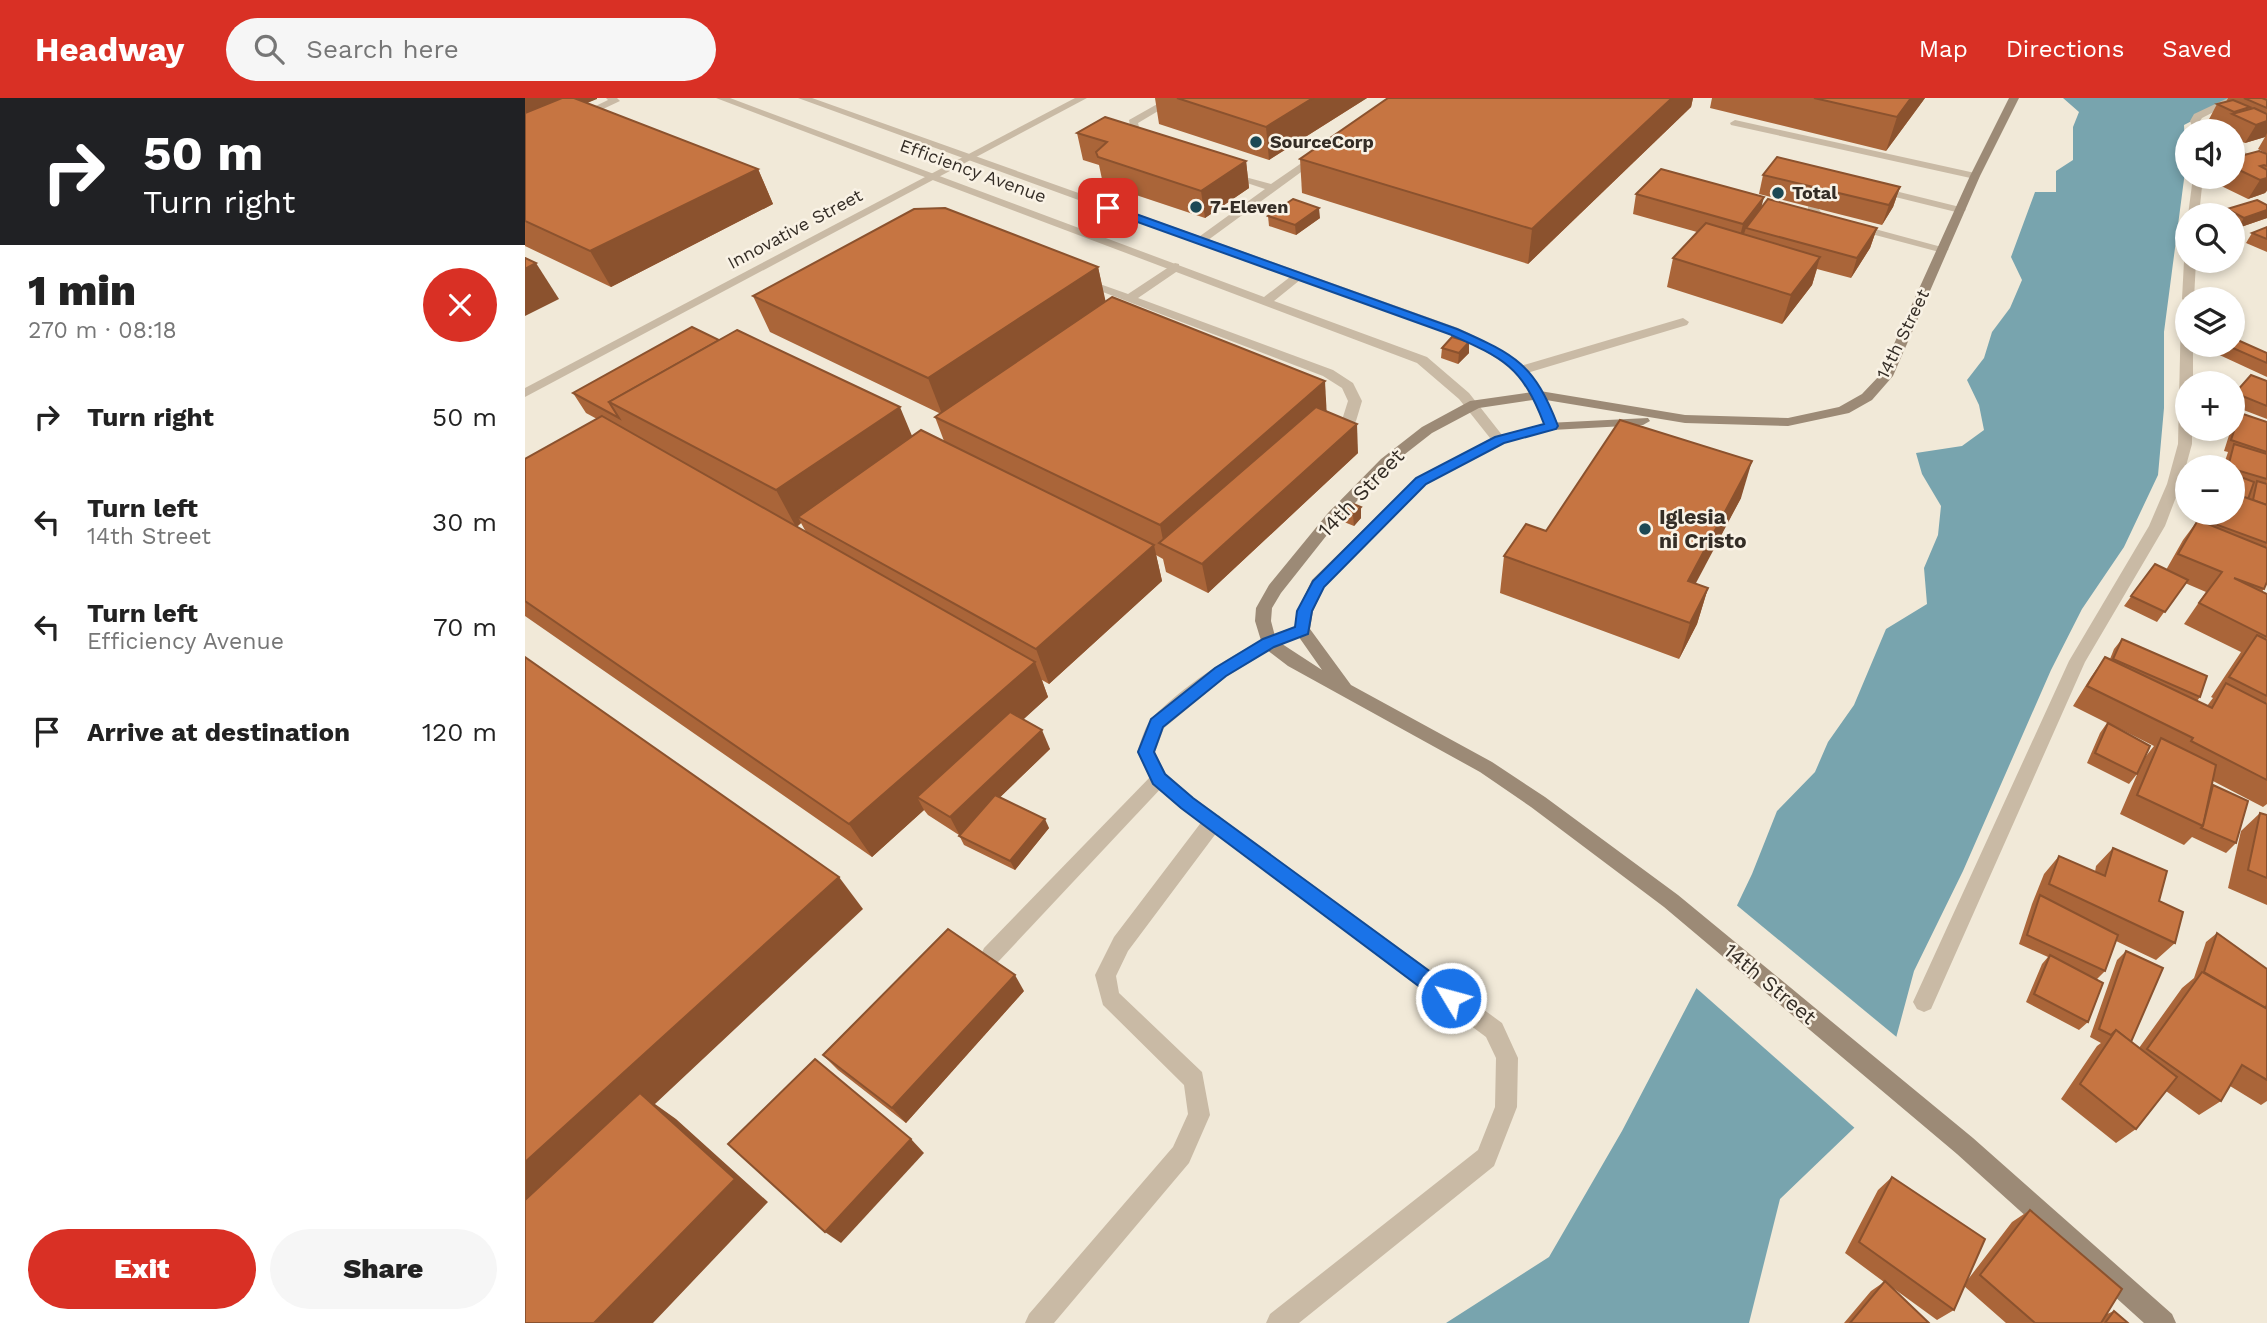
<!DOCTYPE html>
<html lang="en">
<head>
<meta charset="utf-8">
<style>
  body { margin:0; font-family:"Work Sans",sans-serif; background:#f6f6f6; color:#222; height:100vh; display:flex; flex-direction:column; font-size:26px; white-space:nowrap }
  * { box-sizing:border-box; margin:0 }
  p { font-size:23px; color:#767676 }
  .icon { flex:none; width:38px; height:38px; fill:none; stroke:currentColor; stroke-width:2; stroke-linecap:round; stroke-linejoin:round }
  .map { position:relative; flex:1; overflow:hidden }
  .details { display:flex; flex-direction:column; background:#fff; width:525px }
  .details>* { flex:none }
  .hud { background:#202124; color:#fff; overflow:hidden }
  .controls { position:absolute; left:1650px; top:21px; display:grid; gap:14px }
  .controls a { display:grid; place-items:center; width:70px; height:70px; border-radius:50%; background:#fff; box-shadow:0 4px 10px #0003; font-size:35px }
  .pin { position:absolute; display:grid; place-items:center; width:60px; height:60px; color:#fff; margin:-30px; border-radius:14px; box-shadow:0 4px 10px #0006 }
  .me { position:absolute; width:77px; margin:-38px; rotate:307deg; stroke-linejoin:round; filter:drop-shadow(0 0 5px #0008) }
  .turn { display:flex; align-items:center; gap:24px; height:147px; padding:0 28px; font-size:32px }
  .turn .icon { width:91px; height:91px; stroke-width:2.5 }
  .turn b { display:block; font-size:49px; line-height:60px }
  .round { display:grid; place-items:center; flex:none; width:74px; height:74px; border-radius:37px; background:#f6f6f6 }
  .headline { display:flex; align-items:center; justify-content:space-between; height:119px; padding:0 28px }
  h1 { font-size:42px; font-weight:800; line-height:52px }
  .primary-button { display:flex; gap:14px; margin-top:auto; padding:14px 28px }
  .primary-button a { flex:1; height:80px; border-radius:42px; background:#d93025; color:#fff; font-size:28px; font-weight:800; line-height:80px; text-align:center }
  .primary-button a+a { background:#f6f6f6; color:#222 }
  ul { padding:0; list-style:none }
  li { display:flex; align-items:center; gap:21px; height:105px; padding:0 28px }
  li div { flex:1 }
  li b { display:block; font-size:26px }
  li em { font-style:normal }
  header { display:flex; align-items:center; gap:42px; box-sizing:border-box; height:98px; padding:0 35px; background:#d93025; color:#fff }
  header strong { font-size:33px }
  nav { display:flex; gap:38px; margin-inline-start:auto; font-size:24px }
  .search { width:490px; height:63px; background:#f6f6f6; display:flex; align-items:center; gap:18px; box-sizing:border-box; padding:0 24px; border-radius:38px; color:#767676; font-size:26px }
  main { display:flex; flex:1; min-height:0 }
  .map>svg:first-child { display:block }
  .water { fill:#78a4ae }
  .pier { fill:#f1e9d8 }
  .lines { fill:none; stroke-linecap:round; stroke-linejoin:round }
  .service { fill:#c9baa5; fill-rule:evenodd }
  .minor { fill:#c9baa5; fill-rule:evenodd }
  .tertiary { fill:#c9baa5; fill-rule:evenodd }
  .secondary { fill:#9c8a76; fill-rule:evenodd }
  .wall { fill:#aa6539; fill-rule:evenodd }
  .shaded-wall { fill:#8b522e }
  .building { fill:#c67542; stroke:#8b522e; stroke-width:2 }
  .route { fill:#1a73e8; stroke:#114b97; stroke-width:2 }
  .poi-dot { fill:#1c4955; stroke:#f9f2e5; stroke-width:2.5 }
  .labels { text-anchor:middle; stroke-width:5; stroke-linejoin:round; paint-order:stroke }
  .far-poi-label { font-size:18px; font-weight:bold; fill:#342d26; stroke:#f9f2e5; text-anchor:start }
  .far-street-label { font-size:18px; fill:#342d26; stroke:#f9f2e5 }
  .street-label { font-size:21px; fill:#342d26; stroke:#f9f2e5 }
  .poi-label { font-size:21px; font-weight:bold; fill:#342d26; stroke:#f9f2e5; text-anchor:start }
</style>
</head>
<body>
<header>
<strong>Headway</strong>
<div class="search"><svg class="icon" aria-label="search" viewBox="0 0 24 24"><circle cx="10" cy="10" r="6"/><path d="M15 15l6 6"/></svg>Search here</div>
<nav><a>Map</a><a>Directions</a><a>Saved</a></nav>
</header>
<main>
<section class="details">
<div class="hud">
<div class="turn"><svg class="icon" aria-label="right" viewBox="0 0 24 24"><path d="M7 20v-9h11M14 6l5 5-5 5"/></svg><div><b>50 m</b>Turn right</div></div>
</div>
<div class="headline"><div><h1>1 min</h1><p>270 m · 08:18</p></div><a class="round" style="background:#d93025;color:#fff"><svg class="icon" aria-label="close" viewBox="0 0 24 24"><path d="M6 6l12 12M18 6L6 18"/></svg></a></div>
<ul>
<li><svg class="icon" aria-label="right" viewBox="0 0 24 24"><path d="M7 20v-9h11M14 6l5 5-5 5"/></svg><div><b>Turn right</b></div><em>50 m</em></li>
<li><svg class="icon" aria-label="left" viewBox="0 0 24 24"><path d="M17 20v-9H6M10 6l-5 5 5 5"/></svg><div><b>Turn left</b><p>14th Street</p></div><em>30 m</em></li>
<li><svg class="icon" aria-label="left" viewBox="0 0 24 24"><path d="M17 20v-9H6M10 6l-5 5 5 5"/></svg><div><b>Turn left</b><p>Efficiency Avenue</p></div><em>70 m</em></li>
<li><svg class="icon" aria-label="arrive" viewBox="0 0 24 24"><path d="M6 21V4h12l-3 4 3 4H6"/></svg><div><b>Arrive at destination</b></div><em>120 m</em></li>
</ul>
<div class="primary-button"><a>Exit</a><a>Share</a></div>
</section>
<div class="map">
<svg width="1742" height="1225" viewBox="0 0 1742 1225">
  <rect width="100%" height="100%" fill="#f1e9d8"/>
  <path class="water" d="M1538,0h173l-52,27 2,39 -22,168v76l-6,67 -34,72 -42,62 -31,61 -88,201 -49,100 -36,134 -98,94 -31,124h-303l103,-66 73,-126 86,-165 44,-92 25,-63 38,-39 13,-30 26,-37 32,-76 41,-25 -3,-36 14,-33 3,-29 -19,-32 -6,-21 46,-7 22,-16 -5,-25 -12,-25 17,-22 8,-26 18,-24 12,-28 -11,-23 24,-65h21v-21l17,-11v-33l6,-15z"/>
  <path class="pier" d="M1209,805l165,136 -18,67 -24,24 -163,-144z"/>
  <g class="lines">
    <g class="service">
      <path d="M81,0h11l3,3 -36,17 -9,-2 33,-16z"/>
      <path d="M643,0h12l-42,25 5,19 5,2v4l-14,-2 -5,-26z"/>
      <path d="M1210,22l240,53 5,3 -5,3 -244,-54 -1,-2z"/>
      <path d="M794,53l4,1v4l-119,87h-8v-4l69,-50 -42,-14v-4l48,13z"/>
      <path d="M1350,88l89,22 2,2 -6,3 -89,-22v-4z"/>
      <path d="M1283,107h8l7,10 126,34 -6,4 -128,-34 -7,-5z"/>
      <path d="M650,165l4,1v6l-41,28 195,72 20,13 9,18 -6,20 -14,19h-10l-2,-3 12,-17 6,-19 -6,-13 -19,-12 -249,-95 6,-4 48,17z"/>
      <path d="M1158,220l6,4 -2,3 -160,48 -5,1 -7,-4 2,-3z"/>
      <path d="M634,674l6,2 3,5 -3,5 -167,178 -7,2 -7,-2 -3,-7 3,-7 169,-174z"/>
      <path d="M688,716l7,2 2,6 -2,6 -92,123 -12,25 3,17 83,79 8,43 -21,48 -135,160h-29l4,-9 144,-167 15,-33 -4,-29 -81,-80 -8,-30 19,-38 92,-121z"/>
    </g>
    <g class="minor">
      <path d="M550,0h12l-562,299v-9z"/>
      <path d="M1703,0h13l-39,20 -2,3 4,10h-10l-4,-10 4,-7z"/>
      <path d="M1668,79h10l-4,38h-11z"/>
      <path d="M1662,160v3h9l-2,38h-7v4l-5,-4 2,-38z"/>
      <path d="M1662,209v38h6v38h-6v46h5v15l-11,40 -16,42 -80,136 -154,347 -7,3 -7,-3 -4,-7 156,-341 80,-135 18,-42 11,-40 3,-133z"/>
      <path d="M777,526l6,2 2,4 -2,4 -33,13 -49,30 -62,51 -9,24 11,22 28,24 308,225 16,35 -1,49 -23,59 -195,157h-33l4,-9 208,-164 17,-43 1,-49 -10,-21 -306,-229 -27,-24 -16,-32c4,-11 8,-26 15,-34 36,-37 101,-79 150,-94z"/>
    </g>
    <g class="tertiary">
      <path d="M191,0h14l534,199 26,-20 -492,-179h14l646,230c56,26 76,40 101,98l-7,4 -5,-1c-10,-17 -15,-36 -28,-52 -38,-43 -162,-76 -219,-97l-26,21 153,56 42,36 37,47 -2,3h-10l-35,-44 -42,-36z"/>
      <path d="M1708,49l34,15v7l-34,-15z"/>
    </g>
    <path class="secondary" d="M1484,0h10l-39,78 -87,200 -21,24 -23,13 -61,13 -103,-3 -145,-24 -61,9 -47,25 -41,32 -53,56 -57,72 -9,15 -1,13 5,19 46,30 -28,-40 3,-19 15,-31 104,-102 78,-41 53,-14 101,-5 2,3 -7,4 -91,5 -48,13 -78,41 -102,103 -11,24 -3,18 41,56 141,77 53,35 133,98 295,243 199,176 4,9h-32l-187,-169 -293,-247 -133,-100 -51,-35 -192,-106 -25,-19 -8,-26 1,-13 13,-23 59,-72 53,-54 41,-32 48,-26 70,-10 145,24 103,3 51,-11 23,-13 18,-19 90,-199z"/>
  </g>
  <g class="wall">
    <path d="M0,0h72l-10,5 171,66 15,35 -162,83 -86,-41z"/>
    <path d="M630,0h212l-98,62 -110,-36z"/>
    <path d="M863,0h305l-2,9 -163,157 -226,-71 -2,-34z"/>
    <path d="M1187,0h213l-39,53 -176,-43z"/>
    <path d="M1703,0h39v56l-9,-5 7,-12 -20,6 -12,-5v-7h-10l-16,-8 10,-19 9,-2z"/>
    <path d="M552,35l169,28 3,27 -44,30 -102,-34 -4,-19 -16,-5z"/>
    <path d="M1742,56v37l-2,2 -17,6 -37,-18 2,-4h20v-19z"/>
    <path d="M1238,77l137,12 -7,20 -11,18 -123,-31z"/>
    <path d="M1111,96l126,13 115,21 -7,20 -19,30 -34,-9 -5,16 -30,39 -115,-37 6,-29 24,-26 -64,-18z"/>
    <path d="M1702,111l40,9 -29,10 -5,-3v-10h-9z"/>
    <path d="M743,118l52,2 -24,17 -27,-9z"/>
    <path d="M1742,129v25l-21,-9 6,-10z"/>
    <path d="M573,169l7,34 222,111 31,41 -150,140 -42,-21 -3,-13 -7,-4 6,26 -113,103 -7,-4 6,17 -25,22 27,30 -50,48 49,31 -34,42 -51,-25 -5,-10 -31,-20 -4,-5 -52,47 -347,-241v-157l72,-40 -11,-6 -13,-20 371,48 -9,-24 6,-3 -171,-82 -17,-36zM276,425l5,9 -9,-5z"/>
    <path d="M944,244v11l-11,11 -17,-6 1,-10z"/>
    <path d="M1692,247h16l34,8v24l-54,-25z"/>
    <path d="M1742,283v38l-34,-13v-9l2,-4z"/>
    <path d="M1715,315l27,9v160l-5,10 5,2v210l-4,3 -50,-26 -2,6 2,-2 23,58 -10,10 -34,-16 -8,8 -64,-31 19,-44 -2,4 -8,10 -42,-21 13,-30 7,-10 -34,-17 18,-29 14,-20 5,2 4,-10 8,-10 78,58 -3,4 10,5 6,-8 -2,-1 30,-45 -57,-28 22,-32 -21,-9 -28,39 -33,-16 31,-42 11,6 17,-30 15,-20 6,3 4,-10h25v-46h-10l5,-15 -4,-1 7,-22h2v-5zM1589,628l40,20 -8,10z"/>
    <path d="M1216,400l-46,85 13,5 -11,36 -18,35 -179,-66 4,-37 42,-25z"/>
    <path d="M818,413l18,7 -7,8 -10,-4z"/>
    <path d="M1735,715l7,2v90l-39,-17 13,-57z"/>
    <path d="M1588,750l46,53 16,42 -19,17 -40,-19 -11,30 -9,9 -8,42 -9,8 -53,-28 16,-38 6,-7 -29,-13 13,-40 12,-30 15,-18 36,16 1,-6z"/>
    <path d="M1692,835l50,76v92l-6,4 -31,-19 -9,15 -22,14 -33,-24 -30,38 -20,14 -55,-44 36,-53 4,-3 -11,-6 27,-77 9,-9 5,91 8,6 43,-60 12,-10 12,-36z"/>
    <path d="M499,893l-118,132 -68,-53 -15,-15z"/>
    <path d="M1367,1079l74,105 46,-60 18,-12 77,104 7,-3 14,12h-122l-42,-37 -10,24 -17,10 -44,-32 36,35h-85l27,-32 13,-9 -39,-29 33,-63z"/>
  </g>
  <g class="shaded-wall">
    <path d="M0,0h72v1l-72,29z"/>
    <path d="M788,0h54l-98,62 -3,-33z"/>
    <path d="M1147,0h21l-2,9 -163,157 4,-35z"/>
    <path d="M1386,0h14l-39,53 11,-34z"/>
    <path d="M1742,23v12l-2,4 -20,6 11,-18z"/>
    <path d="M721,63l3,27 -44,30 -4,-27z"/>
    <path d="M233,71l15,35 -162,83 -21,-36z"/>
    <path d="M1742,80v12l-2,3 -17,6 12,-19z"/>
    <path d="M1375,89l-7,20 -11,18 7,-20z"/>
    <path d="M1239,99l-5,20 -13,11 -3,9 -5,7 5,-20z"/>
    <path d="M794,110l1,10 -24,17 -1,-10z"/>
    <path d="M1742,112v8l-29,10 6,-10z"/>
    <path d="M1352,130l-7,20 -19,30 6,-20z"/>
    <path d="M1295,159l-8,28 -30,39 9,-29z"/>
    <path d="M11,165l23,36 -34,17v-47z"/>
    <path d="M573,169l8,36 -164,111 -14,-36z"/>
    <path d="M944,244v11l-11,11 1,-11z"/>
    <path d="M800,283l2,37 -163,127 -4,-20z"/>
    <path d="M375,309l15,36 -117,74 3,6 -5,4 -20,-37z"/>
    <path d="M832,326l1,29 -150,140 -6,-29z"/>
    <path d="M1227,363l-11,37 -63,119 10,-36z"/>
    <path d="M836,409v11l-7,8 -1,-11z"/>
    <path d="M629,447l8,36 -113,103 -13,-35z"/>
    <path d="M1183,490l-11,36 -18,35 11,-36z"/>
    <path d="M510,564l13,35 -118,108 -13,-8 7,13 -52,47 -23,-33z"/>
    <path d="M517,632l8,19 -90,87 -10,-19z"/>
    <path d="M520,721l4,9 -34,42 -5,-9z"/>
    <path d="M314,779l24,32 -208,195 21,15 92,83 -115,121h-59l-69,-97v-64z"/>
    <path d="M490,877l9,16 -118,132 -14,-15z"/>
    <path d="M386,1041l13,14 -83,90 -16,-11z"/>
  </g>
  <g class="building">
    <path d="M37,0h12l184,71 -168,82 -65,-30v-108z"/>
    <path d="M652,0h136l-47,29z"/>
    <path d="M863,0h284l-140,131 -232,-70z"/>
    <path d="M1289,0h97l-14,19z"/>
    <path d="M1719,0h18l5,2v8z"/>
    <path d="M1708,2l17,7 -16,5 -17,-8z"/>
    <path d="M1729,10l13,6v7l-11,4 -24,-11z"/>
    <path d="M580,19l141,44 -45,30 -103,-34 -2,-5 11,-10 -30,-9z"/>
    <path d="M1734,53l8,3v12l-3,-1 -4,1 7,4v8l-7,2 -27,-13v-9z"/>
    <path d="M1252,59l123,30 -11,18 -126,-30z"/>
    <path d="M1136,71l103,28 -21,27 -107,-30z"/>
    <path d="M768,101l26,9 -24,17 -27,-9z"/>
    <path d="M1243,101l109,29 -20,30 -111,-30z"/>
    <path d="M1732,102l10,5v5l-23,8 -17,-9z"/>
    <path d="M420,110l153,59 -170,111 -175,-82 161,-87z"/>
    <path d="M1181,125l114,34 -29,38 -118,-37z"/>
    <path d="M1742,129v12l-15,-6z"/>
    <path d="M0,160l11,5 -11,6z"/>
    <path d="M587,199l213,84 -165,144 -225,-108z"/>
    <path d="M167,229l27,13 -110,62 10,16 -46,-25z"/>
    <path d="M212,232l163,77 -124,83 -167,-88z"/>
    <path d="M927,239l17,5 -10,11 -17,-5z"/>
    <path d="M1708,240l34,15v10l-41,-18h7z"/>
    <path d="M1726,277l16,6v25l-32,-13z"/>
    <path d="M791,309l41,17 -155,140 -43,-21z"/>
    <path d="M1715,315l27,9v30l-36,-12z"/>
    <path d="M77,318l433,246 -186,162 -324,-223v-142z"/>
    <path d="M1095,322l132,41 -64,120 20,7 -18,35 -186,-67 22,-32 20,7z"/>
    <path d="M396,332l233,115 -118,104 -238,-132z"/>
    <path d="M1709,346l33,10v25l-34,-10v-2h-5z"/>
    <path d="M1708,376l21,8 -6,17 -15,-6z"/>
    <path d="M1732,383l10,3v21l-14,-5z"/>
    <path d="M1708,395l34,12v38l-55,-20 3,-10h18z"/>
    <path d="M826,405l10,4 -8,8 -10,-4z"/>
    <path d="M1673,422l69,28v34l-3,7 -30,-11 33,16v43l-68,-34 23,-31 -44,-18z"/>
    <path d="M1630,466l33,16 -23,32 -34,-16z"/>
    <path d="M1732,537l10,5v56l-38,-19z"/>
    <path d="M1597,541l85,37 -7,21 -87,-38z"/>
    <path d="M0,559l314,220 -314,285z"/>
    <path d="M1580,559l107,51 14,-25 41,21v76l-76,-39 2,-3 -106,-52z"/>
    <path d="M485,614l32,18 -92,87 -33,-20z"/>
    <path d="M1583,625l42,23 -13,28 -42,-21z"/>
    <path d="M1636,640l55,27 -13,61 -66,-31z"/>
    <path d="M1688,687l35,16 -12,42 -35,-15 2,-2z"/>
    <path d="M470,697l50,24 -35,42 -51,-25z"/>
    <path d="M1735,715l7,2v63l-19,-8z"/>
    <path d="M1588,750l54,23 -8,30 24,11 -8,31 -126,-59 10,-28 46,20z"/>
    <path d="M1515,797l78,40 -13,36 -78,-36z"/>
    <path d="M423,831l67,46 -123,133 -69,-53z"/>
    <path d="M1692,835l50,36v35l-1,4 -62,-36z"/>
    <path d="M1601,853l37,17 -32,74 -15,-12 -5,5 -12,-6z"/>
    <path d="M1525,857l53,28 -15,39 -54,-28z"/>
    <path d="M1677,874l65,37v71l-25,-15 -21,36 -74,-52z"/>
    <path d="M1591,932l61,47 -41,52 -56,-45z"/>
    <path d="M290,961l96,80 -86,93 -97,-88z"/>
    <path d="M115,995l95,86 -141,144h-69v-123z"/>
    <path d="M1367,1079l93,62 -31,71 -95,-68z"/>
    <path d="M1505,1112l92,79 -21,34h-66l-55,-48z"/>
    <path d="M1360,1183l44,42h-79z"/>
    <path d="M1589,1213l14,12h-23z"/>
  </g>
  <path class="route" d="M583,106l349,125c59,26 77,35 101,97l-2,3 -52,14 -78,41 -102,103 -12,24 -4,23 -34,13 -48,29 -63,51 -9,25 11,22 28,24 265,194 3,6 -3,7 -7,2 -7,-2 -263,-197 -28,-24 -15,-32 13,-33 64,-51 48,-29 32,-12 2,-16 16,-30 103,-103 79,-41 49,-13c-22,-58 -41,-66 -95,-90l-345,-124 -1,-2z"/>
  <g class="poi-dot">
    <circle cx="731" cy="44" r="7"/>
    <circle cx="1253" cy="95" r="7"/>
    <circle cx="671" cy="109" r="7"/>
    <circle cx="1120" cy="431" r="7"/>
  </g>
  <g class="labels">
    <g class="far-poi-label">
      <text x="745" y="50">SourceCorp</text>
      <text x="1267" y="101">Total</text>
      <text x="685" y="115">7-Eleven</text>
    </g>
    <g class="far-street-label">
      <text transform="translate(448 73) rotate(20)" y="6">Efficiency Avenue</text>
      <text transform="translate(270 131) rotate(-28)" y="6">Innovative Street</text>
      <text transform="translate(1378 236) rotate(-64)" y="6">14th Street</text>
    </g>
    <g class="street-label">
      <text transform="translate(836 395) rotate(-46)" y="7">14th Street</text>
      <text transform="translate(1245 886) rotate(40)" y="7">14th Street</text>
    </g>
    <g class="poi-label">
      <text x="1134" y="426">Iglesia<tspan x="1134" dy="24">ni Cristo</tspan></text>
    </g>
  </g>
</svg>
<div class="controls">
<a><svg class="icon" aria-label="sound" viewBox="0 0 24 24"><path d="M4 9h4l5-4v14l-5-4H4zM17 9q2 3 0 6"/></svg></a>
<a><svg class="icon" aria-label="search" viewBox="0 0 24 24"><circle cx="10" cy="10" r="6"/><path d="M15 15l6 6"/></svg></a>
<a><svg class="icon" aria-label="layers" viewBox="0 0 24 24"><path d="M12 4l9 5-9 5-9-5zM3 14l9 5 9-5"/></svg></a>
<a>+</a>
<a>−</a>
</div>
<div class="pin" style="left:583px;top:110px;background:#d93025"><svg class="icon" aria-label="arrive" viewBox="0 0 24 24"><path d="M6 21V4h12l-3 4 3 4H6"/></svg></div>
<svg class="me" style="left:926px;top:900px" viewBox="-20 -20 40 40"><circle r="17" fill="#1a73e8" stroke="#fff" stroke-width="3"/><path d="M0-11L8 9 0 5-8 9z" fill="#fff"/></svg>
</div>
</main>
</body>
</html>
